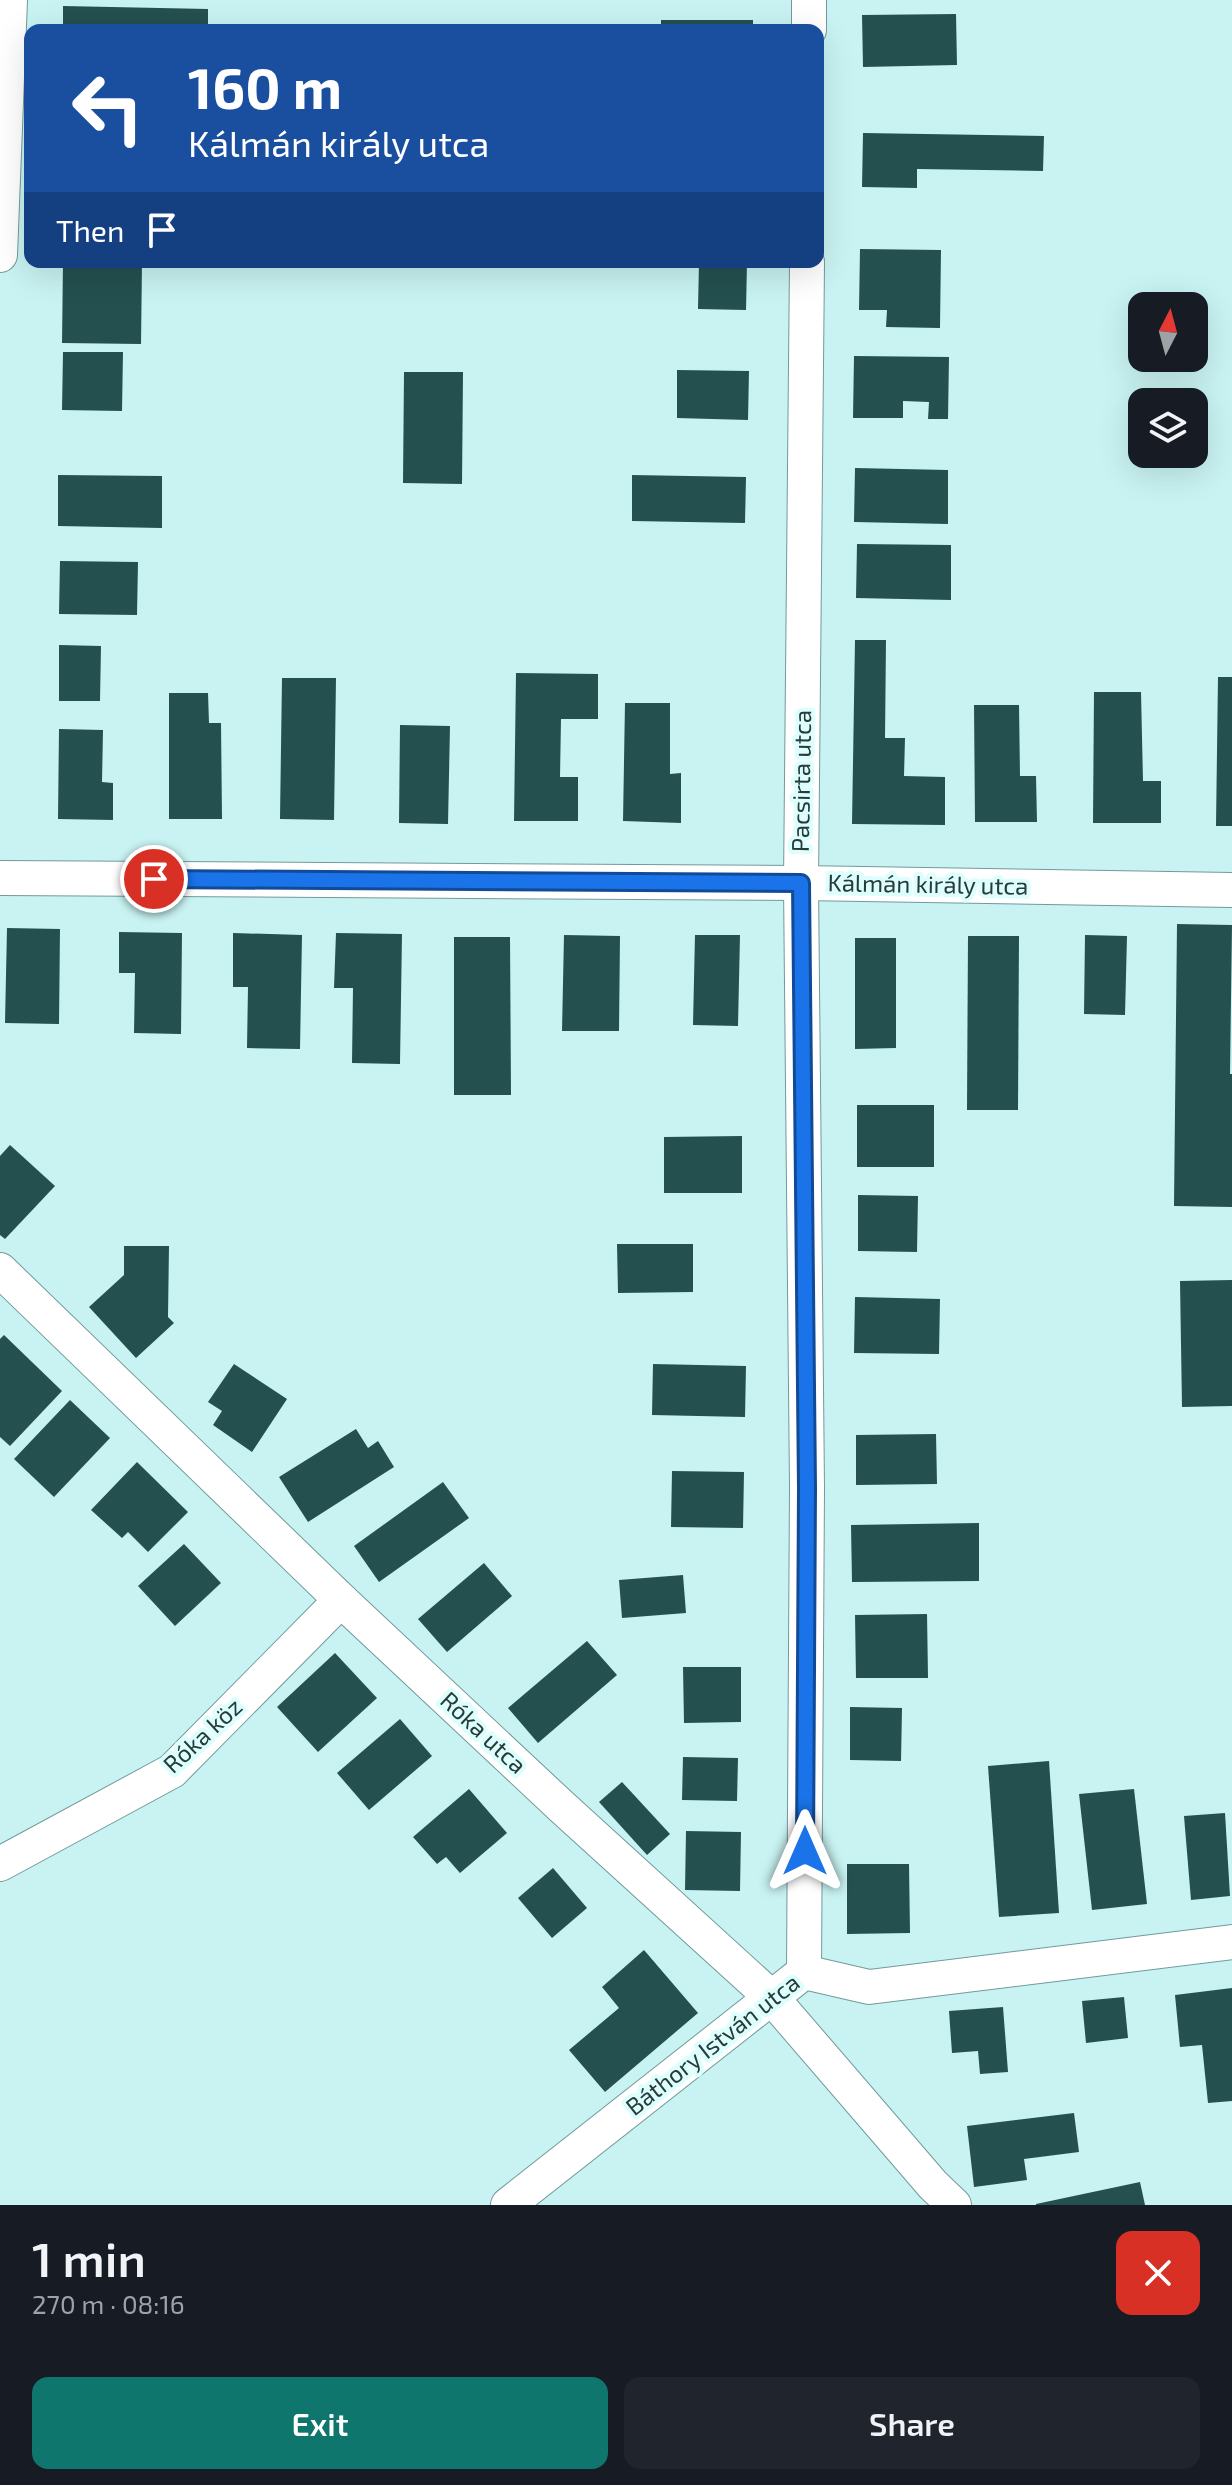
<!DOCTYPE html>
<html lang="en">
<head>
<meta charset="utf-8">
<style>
  body { margin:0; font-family:"Exo 2",sans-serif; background:#20242c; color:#f1f3f6; height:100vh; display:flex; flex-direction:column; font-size:30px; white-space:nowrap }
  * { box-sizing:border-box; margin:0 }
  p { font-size:26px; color:#9ea1a6 }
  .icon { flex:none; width:44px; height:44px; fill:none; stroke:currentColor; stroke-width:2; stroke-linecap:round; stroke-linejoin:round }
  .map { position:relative; height:2205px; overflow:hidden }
  .details { display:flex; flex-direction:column; background:#171b24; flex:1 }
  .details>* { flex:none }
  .hud { position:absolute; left:24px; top:24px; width:800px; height:244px; border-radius:16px; box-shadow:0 8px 32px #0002; background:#1a4fa0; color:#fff; overflow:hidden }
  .needle { width:52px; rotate:6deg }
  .fabs { position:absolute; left:1128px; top:292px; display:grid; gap:16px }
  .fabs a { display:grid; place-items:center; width:80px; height:80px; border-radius:16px; background:#171b24; box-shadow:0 8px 32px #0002; font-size:40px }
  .pin { position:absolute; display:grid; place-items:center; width:68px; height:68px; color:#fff; margin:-34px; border:4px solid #fff; border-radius:50%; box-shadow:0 2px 8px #0007 }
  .me { position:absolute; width:88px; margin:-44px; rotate:0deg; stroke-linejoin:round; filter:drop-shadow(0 0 6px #0008) }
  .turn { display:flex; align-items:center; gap:28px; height:168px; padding:0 32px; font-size:36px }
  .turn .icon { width:104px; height:104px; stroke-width:2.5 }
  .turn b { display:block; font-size:56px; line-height:68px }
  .then { display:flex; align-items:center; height:76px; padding:0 32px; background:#0003; gap:16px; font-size:30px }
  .round { display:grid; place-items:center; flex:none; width:84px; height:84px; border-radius:16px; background:#20242c }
  .head { display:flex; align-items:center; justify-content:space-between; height:136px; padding:0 32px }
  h1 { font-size:48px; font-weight:600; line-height:60px }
  .action { display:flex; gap:16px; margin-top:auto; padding:16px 32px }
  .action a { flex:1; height:92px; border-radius:16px; background:#0f766e; color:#fff; font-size:32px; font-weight:600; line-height:92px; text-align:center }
  .action a+a { background:#20242c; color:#f1f3f6 }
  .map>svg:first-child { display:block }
  .building { fill:#245050 }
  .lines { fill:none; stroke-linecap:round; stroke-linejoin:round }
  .minor-casing { stroke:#729a9a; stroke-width:36 }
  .minor { stroke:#fff; stroke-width:34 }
  .route-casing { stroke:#114b97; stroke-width:20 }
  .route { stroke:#1a73e8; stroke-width:14 }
  .labels { text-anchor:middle; stroke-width:8; stroke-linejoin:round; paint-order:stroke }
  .street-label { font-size:24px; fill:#293a3a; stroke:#dcfffe }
</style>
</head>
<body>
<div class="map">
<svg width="1232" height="2205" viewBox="0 0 1232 2205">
  <rect width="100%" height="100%" fill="#c8f3f2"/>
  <g class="building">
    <path d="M63,6l145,3v21h-145z"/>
    <path d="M956,14l1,51 -94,2 -1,-52z"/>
    <rect x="661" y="20" width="92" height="10"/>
    <path d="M863,133l181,3 -1,35 -126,-2v19l-55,-1z"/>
    <path d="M860,249l81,1 -1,78 -54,-1 1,-17h-28z"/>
    <path d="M63,262h79l-1,82 -79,-1z"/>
    <path d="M699,262h48l-1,48 -48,-1z"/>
    <path d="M63,352h60l-1,59 -60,-1z"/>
    <path d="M854,356l95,1 -1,62h-20l1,-17 -26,-1v17h-50z"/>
    <path d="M677,370l72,1 -1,49 -71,-2z"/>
    <path d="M404,372h59l-1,112 -59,-1z"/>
    <path d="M855,468l93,2v54l-94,-2z"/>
    <path d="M58,475l104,1v52l-104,-2z"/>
    <path d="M632,475l114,2 -1,46 -113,-2z"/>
    <path d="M857,544l94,1v55l-95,-2z"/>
    <path d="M60,561l78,1 -1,53 -78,-1z"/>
    <path d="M855,640h31l-1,98h20l-1,38 41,1v48l-93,-1z"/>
    <path d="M59,645l42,1 -1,55h-41z"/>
    <path d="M516,673l82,1v45h-37l-1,58h18v44h-64z"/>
    <path d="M1218,677h14v149h-16z"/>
    <path d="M282,678h54l-2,142 -54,-1z"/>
    <path d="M1094,692h47l2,89h18v42h-68z"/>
    <path d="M169,693h39l1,30h12l1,96h-53z"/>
    <path d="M625,703h45v71l11,-1v50l-58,-2z"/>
    <path d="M974,705h45l1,71h16l1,46h-62z"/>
    <path d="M400,725l50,1 -2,98 -49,-1z"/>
    <path d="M59,729l44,1 -1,52 11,1v37l-55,-1z"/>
    <path d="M1177,924l55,1 -2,149h2v133l-58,-1z"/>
    <path d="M7,928l53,1 -1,95 -54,-1z"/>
    <path d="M119,932l63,1 -1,101 -47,-1 1,-60h-16z"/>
    <path d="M233,933l69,2 -2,114 -53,-1 1,-61h-15z"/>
    <path d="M336,933l66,1 -2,130 -48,-1 1,-75h-19z"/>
    <path d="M564,935l56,1 -1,95h-57z"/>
    <path d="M695,935h45l-2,91 -45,-1z"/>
    <path d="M1085,935l42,1 -2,79 -41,-1z"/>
    <path d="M968,936h51l-1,174h-51z"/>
    <path d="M454,937h56l1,158h-57z"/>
    <path d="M855,938h41v110l-41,1z"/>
    <rect x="857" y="1105" width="77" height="62"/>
    <path d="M742,1136v57h-78v-56z"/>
    <path d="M10,1145l45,41 -50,53 -5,-4v-79z"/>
    <path d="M858,1195l60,1 -1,56 -59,-1z"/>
    <path d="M617,1244h76v48l-75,1z"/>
    <path d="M124,1246h45l-1,71 6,6 -38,35 -47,-51 35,-32z"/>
    <path d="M1232,1280v126l-50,1 -2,-126z"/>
    <path d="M855,1297l85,2 -1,55 -85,-1z"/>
    <path d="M4,1335l58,56 -52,55 -10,-9v-98z"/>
    <path d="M234,1364l53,35 -35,53 -39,-27 9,-14 -14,-9z"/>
    <path d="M653,1364l93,2 -1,51 -93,-2z"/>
    <path d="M70,1400l40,38 -56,59 -40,-38z"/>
    <path d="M356,1429l12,19 10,-7 16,26 -86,55 -29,-45z"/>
    <path d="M936,1434l1,50 -81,1v-50z"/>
    <path d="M137,1462l51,50 -40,40 -20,-20 -6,6 -31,-28z"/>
    <path d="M672,1471l72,1 -1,56 -72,-1z"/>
    <path d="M443,1482l26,36 -90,64 -25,-36z"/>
    <path d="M979,1523v58l-127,1 -1,-57z"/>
    <path d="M184,1544l37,39 -46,43 -37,-40z"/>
    <path d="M484,1563l28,33 -65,56 -29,-33z"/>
    <path d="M683,1575l3,38 -64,5 -3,-38z"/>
    <path d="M927,1614l1,64h-72l-1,-63z"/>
    <path d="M587,1641l30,34 -79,68 -30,-35z"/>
    <path d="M335,1653l42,45 -59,54 -41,-45z"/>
    <path d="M683,1667h58v55l-57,1z"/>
    <path d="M850,1707l52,1 -1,53 -51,-1z"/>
    <path d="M400,1719l32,37 -63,54 -32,-37z"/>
    <path d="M683,1757l55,1 -1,43 -55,-1z"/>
    <path d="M1049,1761l10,152 -60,4 -11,-151z"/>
    <path d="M622,1782l48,52 -23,21 -48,-53z"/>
    <path d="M469,1789l38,44 -47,40 -14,-16 -9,7 -24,-27z"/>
    <path d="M1134,1789l13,115 -55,6 -13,-116z"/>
    <path d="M1225,1813l5,83 -39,4 -7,-84z"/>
    <path d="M686,1831l55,1 -1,59 -55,-1z"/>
    <path d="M847,1864h62l1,69 -63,1z"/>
    <path d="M553,1868l34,40 -35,30 -34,-40z"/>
    <path d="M644,1950l54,63 -93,79 -36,-42 50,-42 -17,-21z"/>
    <path d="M1232,1988v113l-24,2 -6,-58 -22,2 -5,-52z"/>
    <path d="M1124,1997l4,41 -42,5 -4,-42z"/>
    <path d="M1003,2007l5,65 -28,2 -2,-23 -26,2 -3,-42z"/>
    <path d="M1074,2113l5,39 -55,7 3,21 -53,7 -7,-61z"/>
    <path d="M1140,2182l5,23h-109v-1z"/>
  </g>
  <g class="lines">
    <g class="minor-casing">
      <g id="minor">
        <path d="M809,30v-30"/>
        <path d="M0,255l10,-255"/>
        <path d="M0,878l801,5 431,7"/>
        <path d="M0,1270l341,330 221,207 210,191 161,187 21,20"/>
        <path d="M0,1864l172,-93 169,-171"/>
        <path d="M804,1972l3,-484 -6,-605 6,-621"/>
        <path d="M508,2205l296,-233 65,15 363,-45"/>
      </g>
    </g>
    <use href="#minor" class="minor"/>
  </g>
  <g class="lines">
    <g class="route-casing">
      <path id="route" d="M154,879l647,4 6,605 -2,363"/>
    </g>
    <use href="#route" class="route"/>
  </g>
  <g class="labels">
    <g class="street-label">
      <text transform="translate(802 781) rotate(-89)" y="8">Pacsirta utca</text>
      <text transform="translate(928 885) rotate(1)" y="8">Kálmán király utca</text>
      <text transform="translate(483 1733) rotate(43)" y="8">Róka utca</text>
      <text transform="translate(203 1736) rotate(-43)" y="8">Róka köz</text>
      <text transform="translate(713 2045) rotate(-38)" y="8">Báthory István utca</text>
    </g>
  </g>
</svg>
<div class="fabs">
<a><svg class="needle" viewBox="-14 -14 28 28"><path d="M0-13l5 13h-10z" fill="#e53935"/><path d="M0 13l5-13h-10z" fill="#9ea1a6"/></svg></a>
<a><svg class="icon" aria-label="layers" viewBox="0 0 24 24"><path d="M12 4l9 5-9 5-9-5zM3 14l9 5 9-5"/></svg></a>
</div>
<div class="pin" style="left:154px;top:879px;background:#d93025"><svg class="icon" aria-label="arrive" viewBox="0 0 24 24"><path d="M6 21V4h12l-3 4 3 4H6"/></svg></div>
<svg class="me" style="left:805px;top:1851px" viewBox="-20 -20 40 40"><path d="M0-17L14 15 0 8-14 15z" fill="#1a73e8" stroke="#fff" stroke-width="4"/></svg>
<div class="hud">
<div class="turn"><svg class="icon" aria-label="left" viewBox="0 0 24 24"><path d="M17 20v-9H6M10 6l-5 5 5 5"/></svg><div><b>160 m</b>Kálmán király utca</div></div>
<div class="then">Then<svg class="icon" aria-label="arrive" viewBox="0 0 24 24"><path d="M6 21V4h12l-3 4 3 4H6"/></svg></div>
</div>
</div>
<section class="details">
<div class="head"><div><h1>1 min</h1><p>270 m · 08:16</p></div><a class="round" style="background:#d93025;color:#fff"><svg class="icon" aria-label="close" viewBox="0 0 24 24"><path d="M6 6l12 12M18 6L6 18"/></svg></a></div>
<div class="action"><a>Exit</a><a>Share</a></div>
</section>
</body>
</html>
